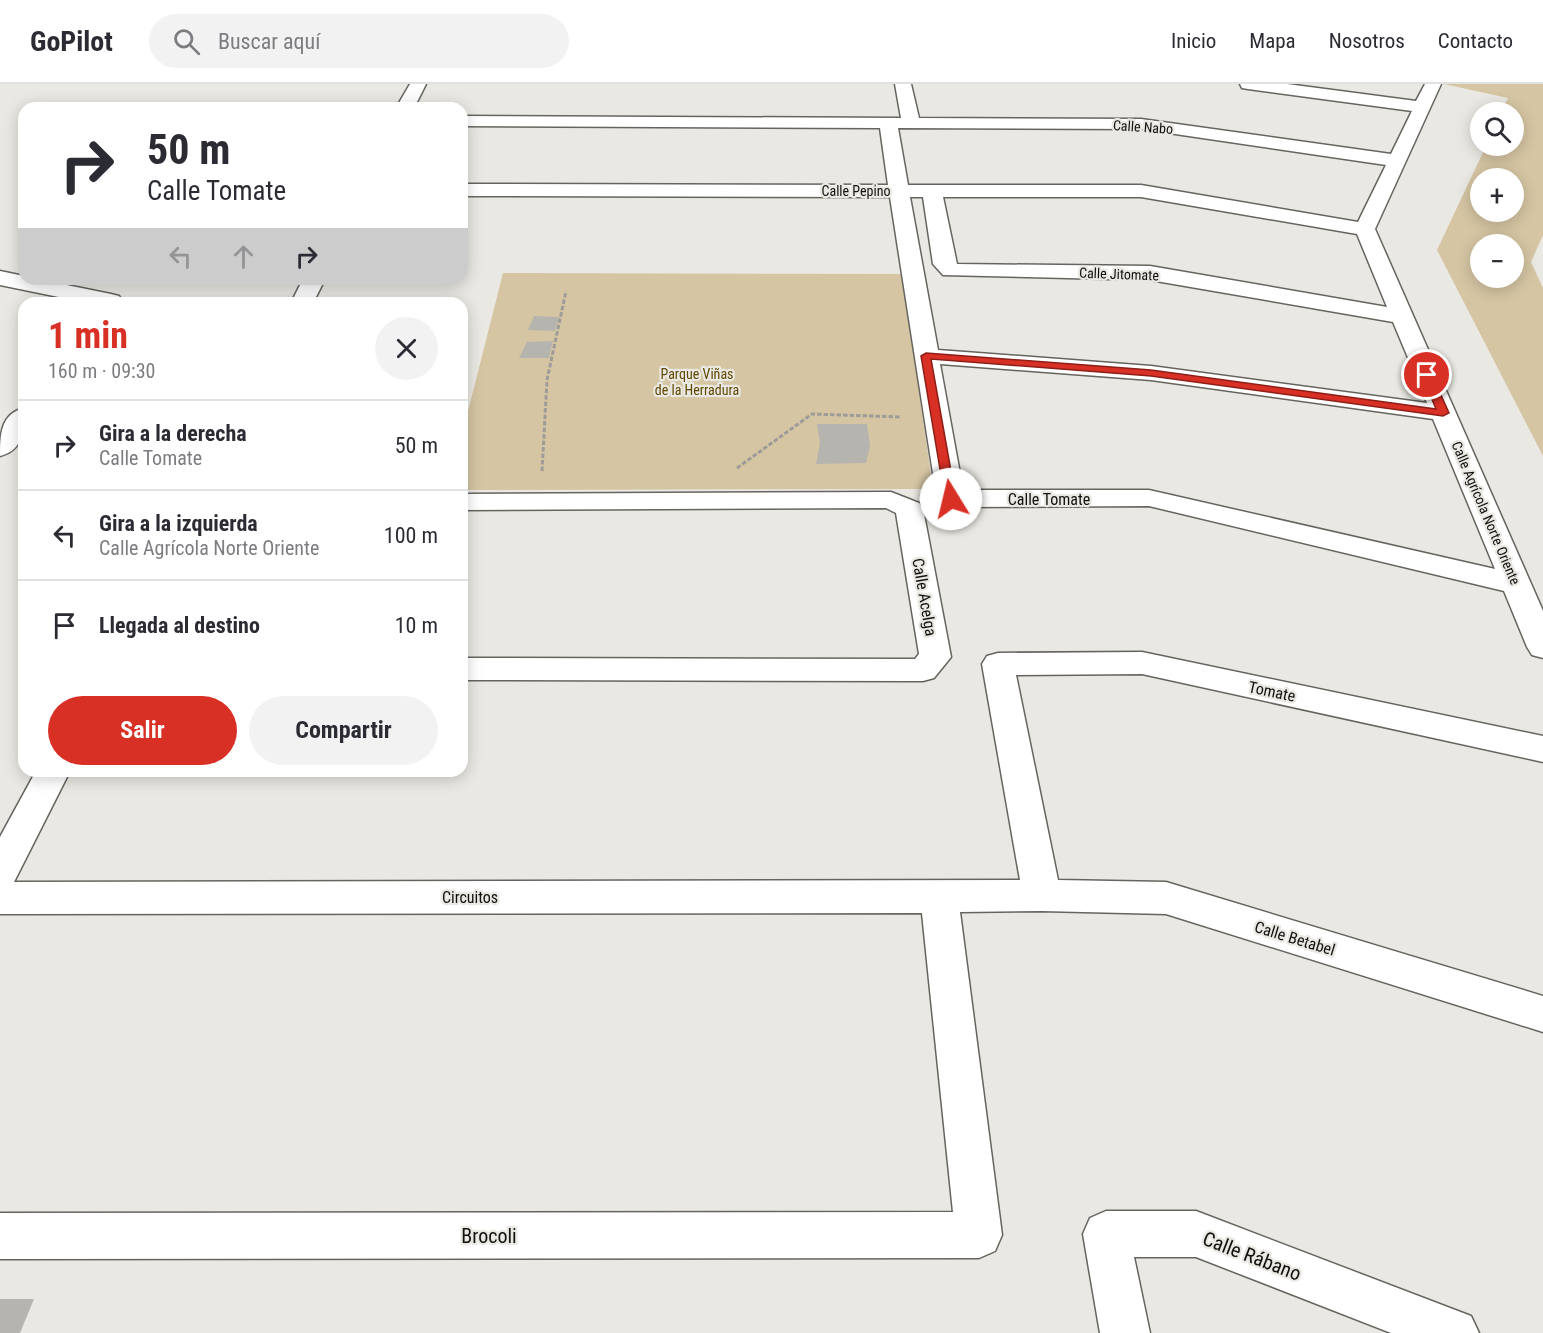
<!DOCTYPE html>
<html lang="es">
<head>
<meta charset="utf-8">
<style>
  body { margin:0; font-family:"Roboto Condensed",sans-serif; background:#f2f2f3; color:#2b2b33; height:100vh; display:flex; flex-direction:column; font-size:22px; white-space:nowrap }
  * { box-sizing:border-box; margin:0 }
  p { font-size:20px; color:#7c7c81 }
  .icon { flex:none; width:33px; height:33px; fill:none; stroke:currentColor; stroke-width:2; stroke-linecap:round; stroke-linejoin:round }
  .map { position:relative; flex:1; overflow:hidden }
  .details { position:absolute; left:18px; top:213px; width:450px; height:480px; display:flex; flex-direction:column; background:#fff; border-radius:18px; box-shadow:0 3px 15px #0003 }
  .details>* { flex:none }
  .top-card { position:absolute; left:18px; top:18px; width:450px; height:183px; border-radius:18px; box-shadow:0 3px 15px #0003; background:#fff; color:#2b2b33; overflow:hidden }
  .controls { position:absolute; left:1470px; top:18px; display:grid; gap:12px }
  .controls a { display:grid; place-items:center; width:54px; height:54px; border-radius:50%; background:#fff; box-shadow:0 3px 15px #0003; font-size:30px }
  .pin { position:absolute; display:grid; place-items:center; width:51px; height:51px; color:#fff; margin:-26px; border:3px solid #fff; border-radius:50%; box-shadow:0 2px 6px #0007 }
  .me { position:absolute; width:66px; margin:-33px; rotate:351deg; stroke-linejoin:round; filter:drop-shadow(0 0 4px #0008) }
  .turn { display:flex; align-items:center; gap:21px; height:126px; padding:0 30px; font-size:27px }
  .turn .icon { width:78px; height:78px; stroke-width:2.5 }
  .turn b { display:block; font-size:42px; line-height:51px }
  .lanes { display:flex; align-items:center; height:57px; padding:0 30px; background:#0003; justify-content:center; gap:30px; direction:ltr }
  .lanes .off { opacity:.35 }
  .round { display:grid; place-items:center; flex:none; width:63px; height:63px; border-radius:32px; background:#f2f2f3 }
  .summary { display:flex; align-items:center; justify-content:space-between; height:102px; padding:0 30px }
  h1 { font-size:36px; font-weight:700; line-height:45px; color:#d93025 }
  .primary-button { display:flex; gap:12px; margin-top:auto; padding:12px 30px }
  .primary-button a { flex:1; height:69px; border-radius:36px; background:#d93025; color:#fff; font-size:24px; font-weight:700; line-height:69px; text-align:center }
  .primary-button a+a { background:#f2f2f3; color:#2b2b33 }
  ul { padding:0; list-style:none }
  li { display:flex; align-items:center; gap:18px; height:90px; padding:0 30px; border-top:2px solid #e1e1e2 }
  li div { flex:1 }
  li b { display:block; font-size:22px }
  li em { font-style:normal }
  header { display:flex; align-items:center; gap:36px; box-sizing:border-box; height:84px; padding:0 30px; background:#fff; border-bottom:2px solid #e1e1e2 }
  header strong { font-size:28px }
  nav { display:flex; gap:33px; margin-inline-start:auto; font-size:21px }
  .search { width:420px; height:54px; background:#f2f2f3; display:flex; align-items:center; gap:15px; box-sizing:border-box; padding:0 21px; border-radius:33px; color:#7c7c81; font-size:22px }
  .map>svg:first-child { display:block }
  .green { fill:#d5c5a3; fill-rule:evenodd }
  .building { fill:#b6b4ae }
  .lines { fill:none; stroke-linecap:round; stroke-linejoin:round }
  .minor-casing { stroke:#66645f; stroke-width:3 }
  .path { stroke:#9e9c98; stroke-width:3; stroke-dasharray:4.5 2; stroke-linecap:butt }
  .minor { fill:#fff; fill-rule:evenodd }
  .route { fill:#d93025; stroke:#8d1f18; stroke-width:1.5 }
  .labels { text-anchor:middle; stroke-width:4.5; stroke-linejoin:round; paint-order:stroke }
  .far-street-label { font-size:14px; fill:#11100e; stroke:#eae8e2 }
  .far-park-label { font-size:14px; fill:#604803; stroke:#eae8e2 }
  .street-label { font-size:16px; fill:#11100e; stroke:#eae8e2 }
  .near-street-label { font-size:20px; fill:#11100e; stroke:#eae8e2 }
</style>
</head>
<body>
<header>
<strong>GoPilot</strong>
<div class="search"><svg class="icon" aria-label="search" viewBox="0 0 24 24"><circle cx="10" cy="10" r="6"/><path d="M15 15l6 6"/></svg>Buscar aquí</div>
<nav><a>Inicio</a><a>Mapa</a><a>Nosotros</a><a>Contacto</a></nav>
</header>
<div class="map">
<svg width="1543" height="1249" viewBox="0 0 1543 1249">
  <rect width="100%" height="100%" fill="#eae8e2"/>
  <g class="green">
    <path d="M1444,0h99v151l-12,27 12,26v168l-106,-206 49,-104h28v-34h-13l7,-14zM1514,94v34h-34v-34zM1480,160h34v34h-34z"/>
    <path d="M503,189l399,1 31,215 -471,1v-55z"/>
  </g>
  <g class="building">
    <path d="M534,232l25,1 -4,14 -27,-1z"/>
    <path d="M553,257l-4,17h-30l8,-16z"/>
    <path d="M817,340h50l3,22 -4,17 -50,1 4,-21z"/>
    <path d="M0,1215h34l-14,34h-20z"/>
  </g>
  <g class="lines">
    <g class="minor-casing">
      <g id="minor">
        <path d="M410,0h16l-12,24h-18z"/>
        <path d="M895,0h16l8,34 222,1 250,35 21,-43 -164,-22 -6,-1 -2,-4h47l129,17 9,-17h16l-66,145 168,382v47l-11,-3 -5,-8 -23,-56 -355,-85 -198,1 -10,-2 -4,-6 -47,-302 -428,-1v-12l426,1 -8,-57 -418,-2v-10l439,2zM898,44l243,1 245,36 -28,57 -217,-37h-233zM910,113h13l10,67 10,11 207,5 243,42 34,81 -276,-37 -213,-16zM943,113h198l216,37 30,73 -237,-41 -193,-2zM940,280l211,16 282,39 62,150 -346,-79h-186z"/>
        <path d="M0,187l24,5v3h13l74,15 8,2 3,5 -1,2h-33l-88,-18z"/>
        <path d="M303,195h22l-12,24h-22z"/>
        <path d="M24,324c0,21 0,42 -24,48 0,-20 0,-42 24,-48z"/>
        <path d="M891,408l28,11 4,6 28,148 -17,21 -11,3 -461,-1v-22l453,1 4,-5 -23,-141 -10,-5 -424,2v-16z"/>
        <path d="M1142,568l401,84v26l-401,-88 -126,1 42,205 108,2 377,114v36l-377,-118 -124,-3 -82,1 42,323 -7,16 -16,7 -979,1v-46l953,-1 -31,-299 -922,1v-77l36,-66h34l-56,111 1006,-2 -38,-216 5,-8 11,-3z"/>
        <path d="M1106,1127h90l275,105 8,17h-88l-195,-76h-62l16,76h-50l-17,-99 7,-16z"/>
      </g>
    </g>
    <g class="path">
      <path d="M737,384l75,-54 89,3"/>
      <path d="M542,387l5,-91 19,-89"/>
    </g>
    <use href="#minor" class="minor"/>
  </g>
  <path class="route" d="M926,269l225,17 285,39 -14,-34 5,-3 5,3 17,38 -6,3 -292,-40 -220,-17 25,140 -5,4 -6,-4 -24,-143z"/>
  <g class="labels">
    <g class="far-street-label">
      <text transform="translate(1143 43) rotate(4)" y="5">Calle Nabo</text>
      <text x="856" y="112">Calle Pepino</text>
      <text transform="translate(1119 190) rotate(2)" y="5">Calle Jitomate</text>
      <text transform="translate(1486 429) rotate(67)" y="5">Calle Agrícola Norte Oriente</text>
    </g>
    <g class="far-park-label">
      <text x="697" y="295">Parque Viñas<tspan x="697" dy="16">de la Herradura</tspan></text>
    </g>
    <g class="street-label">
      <text x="1049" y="421">Calle Tomate</text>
      <text transform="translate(925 513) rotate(80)" y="6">Calle Acelga</text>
      <text transform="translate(1272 607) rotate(12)" y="6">Tomate</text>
      <text x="470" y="819">Circuitos</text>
      <text transform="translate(1295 854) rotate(17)" y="6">Calle Betabel</text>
    </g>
    <g class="near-street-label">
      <text x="489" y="1159">Brocoli</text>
      <text transform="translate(1252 1172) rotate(21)" y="7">Calle Rábano</text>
    </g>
  </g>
</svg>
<div class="controls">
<a><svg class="icon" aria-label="search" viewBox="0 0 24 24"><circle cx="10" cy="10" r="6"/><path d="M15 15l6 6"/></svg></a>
<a>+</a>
<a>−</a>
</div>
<div class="pin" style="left:1427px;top:291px;background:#d93025"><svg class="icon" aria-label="arrive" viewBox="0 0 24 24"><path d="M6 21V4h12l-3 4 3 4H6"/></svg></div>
<svg class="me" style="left:951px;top:415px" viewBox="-20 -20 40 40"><circle r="19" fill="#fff"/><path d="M0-13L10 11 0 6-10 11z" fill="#d93025"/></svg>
<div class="top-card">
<div class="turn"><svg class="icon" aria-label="right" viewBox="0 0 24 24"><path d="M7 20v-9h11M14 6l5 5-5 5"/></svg><div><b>50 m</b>Calle Tomate</div></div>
<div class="lanes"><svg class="icon off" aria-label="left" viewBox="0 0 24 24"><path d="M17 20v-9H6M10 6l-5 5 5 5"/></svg><svg class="icon off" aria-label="ahead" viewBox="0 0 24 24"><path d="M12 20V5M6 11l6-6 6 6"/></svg><svg class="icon" aria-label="right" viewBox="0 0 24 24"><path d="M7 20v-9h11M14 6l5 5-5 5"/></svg></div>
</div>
<section class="details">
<div class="summary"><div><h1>1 min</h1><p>160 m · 09:30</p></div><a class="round"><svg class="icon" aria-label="close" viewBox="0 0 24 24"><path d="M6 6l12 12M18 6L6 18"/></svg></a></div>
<ul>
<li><svg class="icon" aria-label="right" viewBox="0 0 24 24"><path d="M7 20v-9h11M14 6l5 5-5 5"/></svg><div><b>Gira a la derecha</b><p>Calle Tomate</p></div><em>50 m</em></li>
<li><svg class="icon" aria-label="left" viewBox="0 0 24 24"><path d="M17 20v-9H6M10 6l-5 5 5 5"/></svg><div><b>Gira a la izquierda</b><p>Calle Agrícola Norte Oriente</p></div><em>100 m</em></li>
<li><svg class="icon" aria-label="arrive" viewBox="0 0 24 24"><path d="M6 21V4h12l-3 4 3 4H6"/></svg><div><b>Llegada al destino</b></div><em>10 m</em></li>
</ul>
<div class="primary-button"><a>Salir</a><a>Compartir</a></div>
</section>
</div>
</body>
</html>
